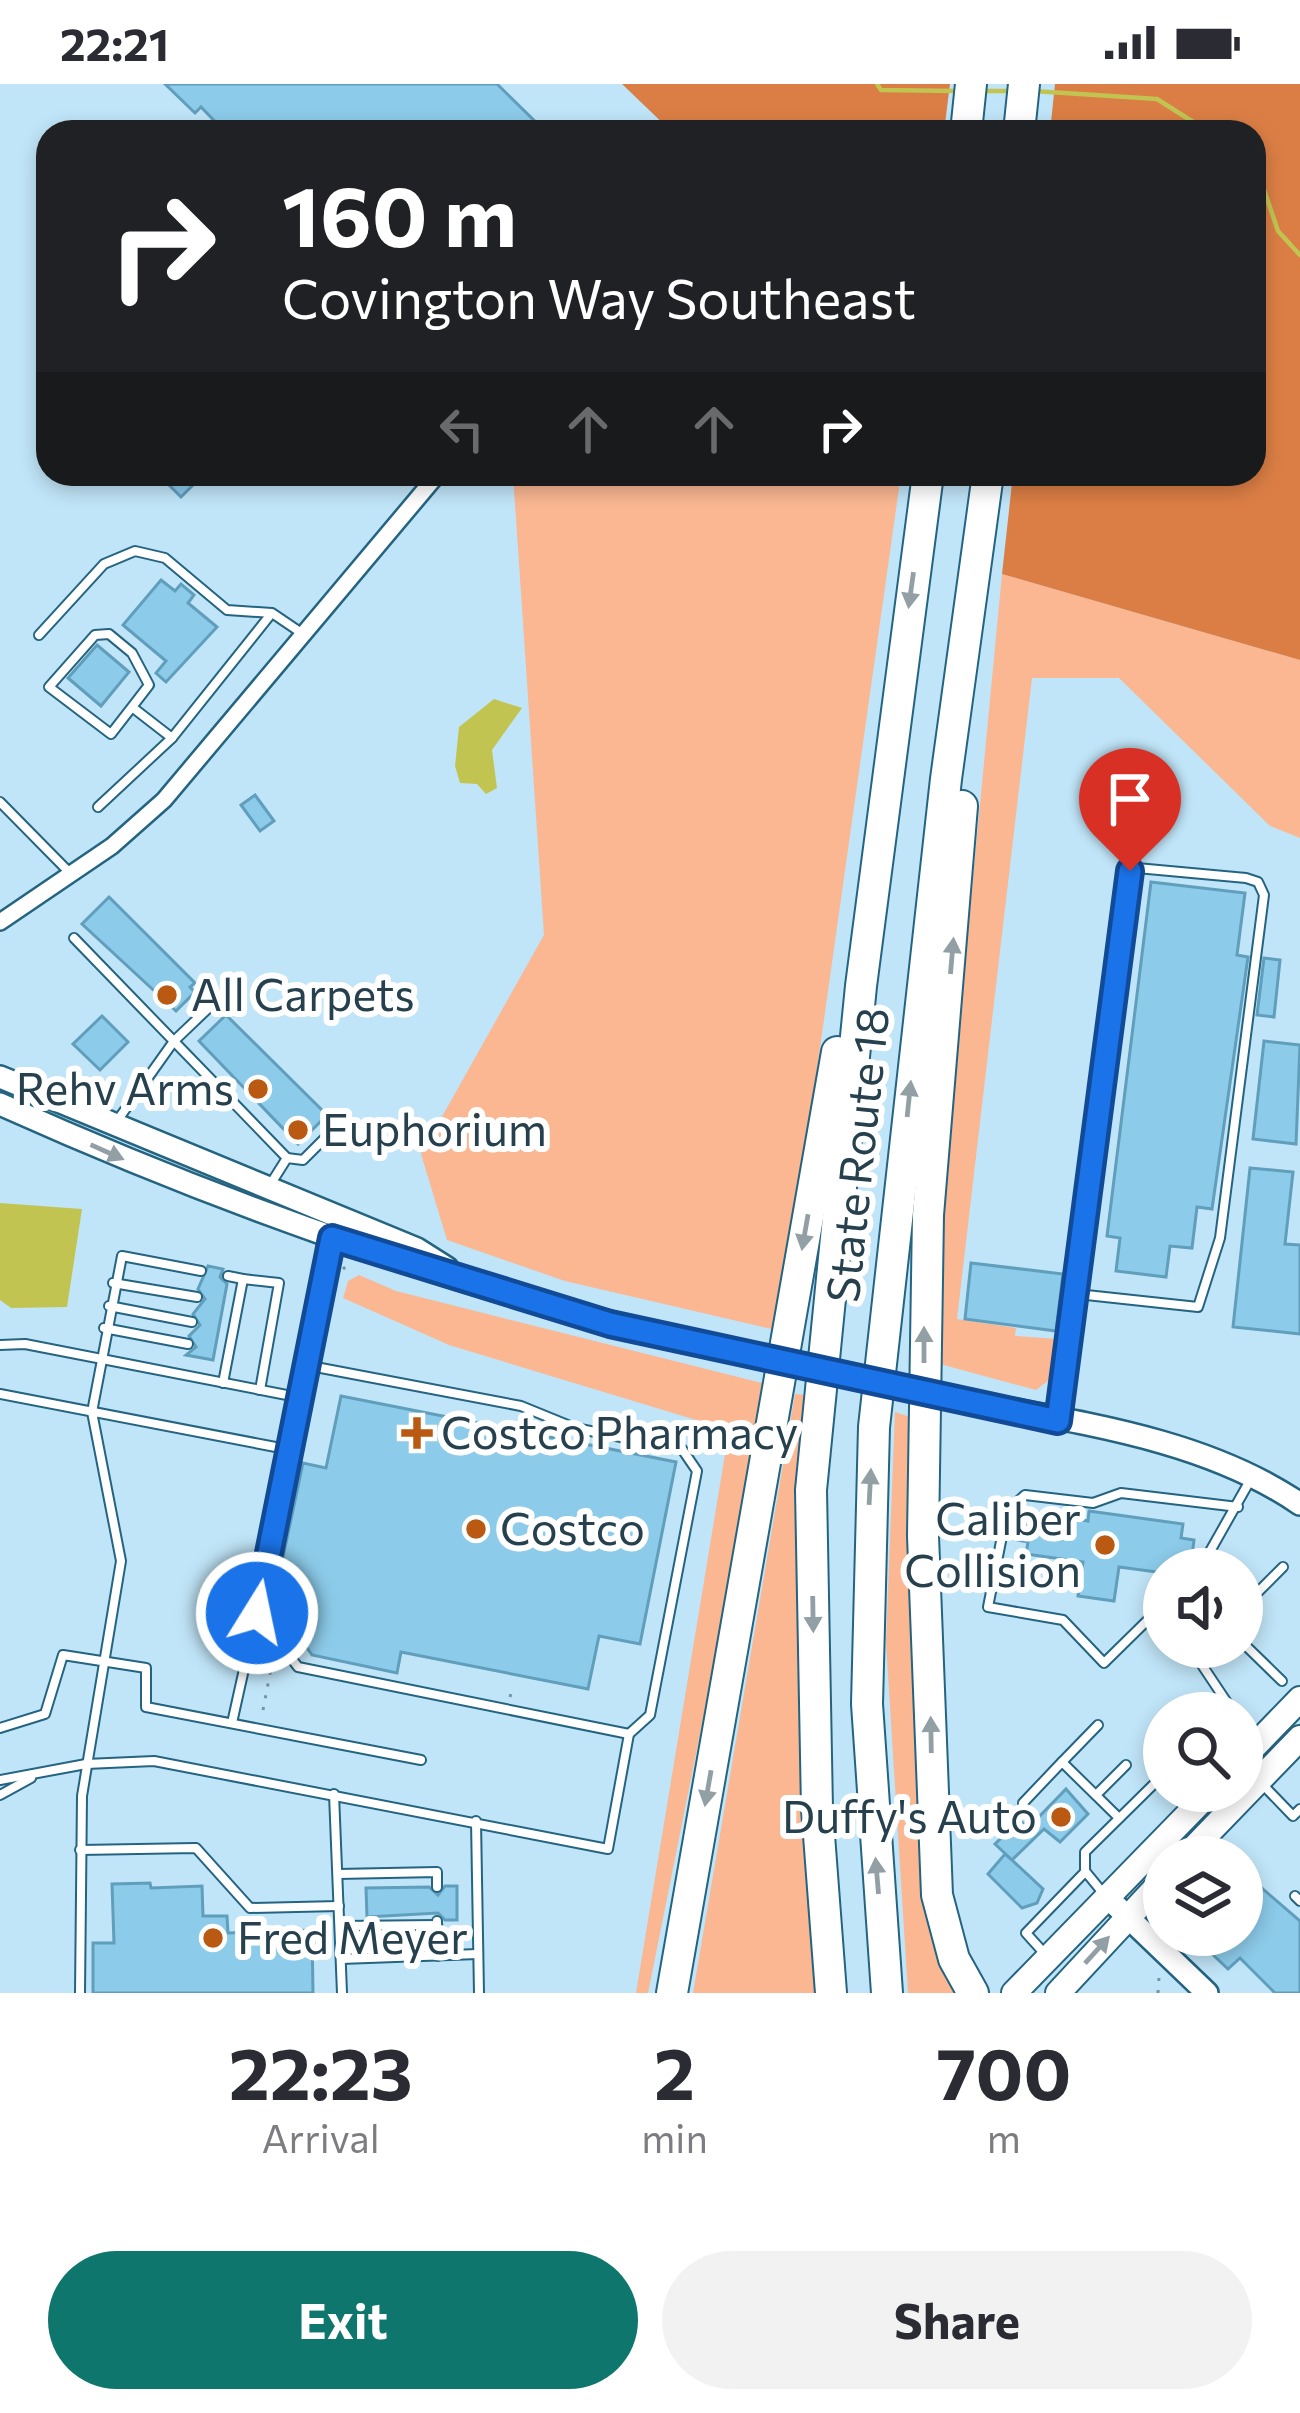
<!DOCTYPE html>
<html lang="en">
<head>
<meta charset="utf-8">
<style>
  body { margin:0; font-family:Commissioner,sans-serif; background:#f2f2f3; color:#2b2b33; height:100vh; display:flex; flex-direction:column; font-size:45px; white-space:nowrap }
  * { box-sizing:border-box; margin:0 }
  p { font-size:39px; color:#7c7c81 }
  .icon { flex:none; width:66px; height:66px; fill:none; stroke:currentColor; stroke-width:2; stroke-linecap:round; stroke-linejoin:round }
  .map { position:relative; height:1909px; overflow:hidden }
  .panel { display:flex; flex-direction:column; background:#fff; flex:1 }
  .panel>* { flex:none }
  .hud { position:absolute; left:36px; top:36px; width:1230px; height:366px; border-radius:36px; box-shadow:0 6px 18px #0003; background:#202124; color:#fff; overflow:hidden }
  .tools { position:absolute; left:1143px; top:1464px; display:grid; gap:24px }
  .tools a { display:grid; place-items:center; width:120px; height:120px; border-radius:50%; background:#fff; box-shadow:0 6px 18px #0003; font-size:60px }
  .pin { position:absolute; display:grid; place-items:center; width:102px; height:102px; color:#fff; margin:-123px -51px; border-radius:50% 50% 50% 0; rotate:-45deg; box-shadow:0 0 12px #0007 }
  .pin .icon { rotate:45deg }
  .me { position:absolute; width:132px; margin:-66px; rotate:10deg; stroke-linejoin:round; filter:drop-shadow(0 0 9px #0008) }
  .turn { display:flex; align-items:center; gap:42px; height:252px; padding:0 48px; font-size:54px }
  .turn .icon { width:156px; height:156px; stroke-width:2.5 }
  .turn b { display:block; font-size:84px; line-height:102px }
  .lanes { display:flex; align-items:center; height:114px; padding:0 48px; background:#0003; justify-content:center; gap:60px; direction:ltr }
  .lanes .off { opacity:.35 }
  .eta { display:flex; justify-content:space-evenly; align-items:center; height:204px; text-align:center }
  .eta b { font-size:72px; font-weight:700; line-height:84px }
  .primary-button { display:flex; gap:24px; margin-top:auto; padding:24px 48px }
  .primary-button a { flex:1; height:138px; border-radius:72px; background:#0f766e; color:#fff; font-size:48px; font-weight:700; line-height:138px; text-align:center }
  .primary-button a+a { background:#f2f2f3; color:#2b2b33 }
  .status { display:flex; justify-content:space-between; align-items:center; height:84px; padding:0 60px; background:#fff; direction:ltr }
  .status svg { height:33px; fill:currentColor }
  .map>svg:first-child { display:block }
  .green { fill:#fab792 }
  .forest { fill:#db7e45 }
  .water { fill:#c2c452 }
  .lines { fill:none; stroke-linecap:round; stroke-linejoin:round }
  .stream { stroke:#c2c452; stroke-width:4.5 }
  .building { fill:#8ccbea; stroke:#609ebc; stroke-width:3 }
  .lane-casing { stroke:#246480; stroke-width:12 }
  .street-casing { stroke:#246480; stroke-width:20 }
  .secondary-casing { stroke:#246480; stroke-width:26 }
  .primary-casing { stroke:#246480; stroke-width:28 }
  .highway-casing { stroke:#246480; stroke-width:34 }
  .path { stroke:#7494a4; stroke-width:3; stroke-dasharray:3 9; stroke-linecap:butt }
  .lane { stroke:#fff; stroke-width:8 }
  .street { stroke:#fff; stroke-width:15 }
  .secondary { stroke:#fff; stroke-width:21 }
  .primary { stroke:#fff; stroke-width:24 }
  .highway { stroke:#fff; stroke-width:30 }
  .secondary-bridge-casing { stroke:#246480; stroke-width:26; stroke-linecap:butt }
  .secondary-bridge { stroke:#fff; stroke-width:21 }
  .oneway { fill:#92a0a6 }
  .route-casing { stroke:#114b97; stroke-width:30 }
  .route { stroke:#1a73e8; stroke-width:21 }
  .poi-dot { fill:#b95912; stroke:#fff; stroke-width:4.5 }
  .labels { text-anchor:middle; stroke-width:12; stroke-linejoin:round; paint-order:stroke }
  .poi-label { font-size:45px; fill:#26404d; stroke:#fff; text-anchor:start }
  .street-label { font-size:45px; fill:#26404d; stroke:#fff }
</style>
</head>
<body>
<div class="status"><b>22:21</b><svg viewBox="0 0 49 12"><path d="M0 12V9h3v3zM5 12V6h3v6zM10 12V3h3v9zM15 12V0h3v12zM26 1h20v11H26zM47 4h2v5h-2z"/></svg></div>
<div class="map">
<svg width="1300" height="1909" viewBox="0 0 1300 1909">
  <rect width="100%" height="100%" fill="#c0e5f8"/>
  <g class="green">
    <path d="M513,390h388l-121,857 -215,-50 -118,-41 -26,-86 123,-219z"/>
    <path d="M1002,490l298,86v178l-30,-12 -151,-148h-87l-75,641 59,9 -1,8 42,3 -4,38 -17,13 -96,-26 -2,-120z"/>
    <path d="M359,1191l37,16 374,94 -122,608h-12l93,-563 -280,-85 -106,-47 5,-17z"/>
    <path d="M795,1310l14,1 11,598h-127z"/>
    <path d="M895,1328l18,6 17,497 24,78h-46l-22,-350z"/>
  </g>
  <g class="forest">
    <path d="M622,0h328l-6,48h-272z"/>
    <path d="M1055,0h245v576l-298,-86 11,-100h241v-342h-204z"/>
  </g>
  <g class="water">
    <path d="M494,615l28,9 -30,42 5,38 -11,6 -9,-10 -17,-1 -5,-17 4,-39z"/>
    <path d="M0,1119l82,6 -15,98 -56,1 -11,-8z"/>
  </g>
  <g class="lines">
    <g class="stream">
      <path d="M877,0l4,6 75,1"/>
      <path d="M979,7h31"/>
      <path d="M1033,7l124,8 52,33"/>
      <path d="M1254,76l24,71 22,24"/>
    </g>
  </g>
  <g class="building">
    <path d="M165,0h332l49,48h-321l-24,-25 -6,6z"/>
    <path d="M158,390h46l-23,23z"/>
    <path d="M161,496l14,11 6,-7 13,11 -6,8 29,24 -51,55 -10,-9 10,-12 -43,-36z"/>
    <path d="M97,561l32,27 -28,34 -33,-28z"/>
    <path d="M255,711l19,26 -14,10 -19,-26z"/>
    <path d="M1151,798l94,11 -8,62 11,2 -36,252 -15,-2 -5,41 -22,-2 -4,31 -50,-6 4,-33 -13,-2z"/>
    <path d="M109,813l86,86 -5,4 5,5 -19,19 -94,-87z"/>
    <path d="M1264,874l16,2 -6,57 -17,-2z"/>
    <path d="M226,931l101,100 -29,29 -99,-103z"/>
    <path d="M102,932l26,26 -28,28 -27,-26z"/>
    <path d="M1264,957l36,4 -4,99 -43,-5z"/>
    <path d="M1250,1084l43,4 -8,72 15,1v89l-67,-7z"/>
    <path d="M971,1179l92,11 -7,57 -91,-12z"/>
    <path d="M208,1182l15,3 -3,8 7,7 -14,76 -27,-5 10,-8 -7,-11 11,-11 -7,-11 12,-15 -7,-10z"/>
    <path d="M341,1312l335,66 -36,182 -41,-8 -11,53 -187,-37 -4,21 -85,-18 -31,-43 4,-19 -9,-3 27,-127 23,5z"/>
    <path d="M1089,1427l94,13 -2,14 13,2 -3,24 -27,9 -45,-6 -5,34 -36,-5 5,-34 -57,-8 2,-12 -10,-2 2,-16 10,2 2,-14 56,9z"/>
    <path d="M1066,1705l22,25 -28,28 -16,-13 -32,31 31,29 -6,14 -15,5 -34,-34 17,-20 7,6 -17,-16 25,-24 8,8z"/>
    <path d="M1242,1787l58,50v72h-25l-35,-35 -12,11 -17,-16 5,-5 -13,-13h39z"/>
    <path d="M150,1799l1,5 51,-2 1,30h24l1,17 84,-3 1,63h-220v-50h21l-2,-59z"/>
    <path d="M445,1802h12v34h-12l-7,-7 -71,4 -1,-29 63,-1 9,8z"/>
  </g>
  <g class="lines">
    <g class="lane-casing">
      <g id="lane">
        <path d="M39,551l65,-71 31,-13 30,7 62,52 45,3 31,21"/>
        <path d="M132,623l17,-22 -17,-32 -23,-19 -14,1 -46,52 62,47 21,-27 40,31"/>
        <path d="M0,718l70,71"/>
        <path d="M98,723l74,-69 99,-124"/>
        <path d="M1137,784l109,10 12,4 6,13 -44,343 -22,69 -121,-13 49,-415z"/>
        <path d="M74,854l213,220"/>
        <path d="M117,1037l57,-80 45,-43"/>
        <path d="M270,1101l17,-27 16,2 36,-36"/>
        <path d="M243,1195l36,4 -19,107"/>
        <path d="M113,1199l84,14"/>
        <path d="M109,1222l83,16"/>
        <path d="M104,1244l84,16"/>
        <path d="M0,1261l25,-1 272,53 34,-157"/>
        <path d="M305,1281l216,41 54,22 107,21 15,22 -47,244 -21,19"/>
        <path d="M223,1299l20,-104 -15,-3"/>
        <path d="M0,1310l286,55"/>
        <path d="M1059,1334l18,-124"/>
        <path d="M1200,1485l52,-92"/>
        <path d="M1164,1520l-60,59 -41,-43 -75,-13 19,-96 18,-16 68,8 28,-10 117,14"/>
        <path d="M1242,1524l41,-41"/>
        <path d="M1242,1558l40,39"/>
        <path d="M1190,1563l44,66"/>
        <path d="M232,1639l24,-108"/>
        <path d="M1242,1639l15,18"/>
        <path d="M1098,1641l-36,37 57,56"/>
        <path d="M0,1644l45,-14 18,-59 83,13v39l275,53"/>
        <path d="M0,1696l86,-16 68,-3 454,88 21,-115 -331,-67 -41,-54 40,-216"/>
        <path d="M1264,1702l29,30 7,-7"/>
        <path d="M334,1710l8,199"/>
        <path d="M0,1711l31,-17"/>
        <path d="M1096,1711l30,-30"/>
        <path d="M1023,1719l39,-41"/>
        <path d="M476,1737l3,172"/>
        <path d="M80,1766l116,-2 54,60 89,-2"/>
        <path d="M338,1790l99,-2v15"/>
        <path d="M1103,1809l-18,-22v-19l72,-71"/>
        <path d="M1295,1812l5,5"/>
        <path d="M437,1837l1,35"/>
        <path d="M342,1842l95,-1"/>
        <path d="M1044,1869l-18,-20 59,-61"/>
        <path d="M341,1875l137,-5"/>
        <path d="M80,1909l2,-197 39,-235 -29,-149 30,-156 79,15"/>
      </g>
    </g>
    <g class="street-casing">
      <path id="street" d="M0,838l112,-76 52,-46 274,-326"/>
    </g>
    <g class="secondary-casing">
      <g id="secondary">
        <path d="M0,993l417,172 30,19"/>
        <path d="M0,1020c234,105 474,190 724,246"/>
        <path d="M931,1310c122,26 264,38 369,110"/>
        <path d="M1108,1814l99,95"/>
      </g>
    </g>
    <g class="primary-casing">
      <g id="primary">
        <path d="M1242,1675l58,-60"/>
        <path d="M1185,1773l115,-119"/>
        <path d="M1014,1909l197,-202"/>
        <path d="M1058,1909l106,-114"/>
      </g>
    </g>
    <g class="highway-casing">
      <g id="highway">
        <path d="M966,48l5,-48"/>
        <path d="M1019,48l5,-48"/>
        <path d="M962,722l-34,409 -5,321 14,359 17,64 19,34"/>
        <path d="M672,1909l165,-941"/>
        <path d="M831,1909l-14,-184 -6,-319 50,-504 67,-512"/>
        <path d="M887,1909l-20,-289 7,-277 72,-648 42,-305"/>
      </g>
    </g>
    <g class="path">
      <path d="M343,1183l6,6"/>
      <path d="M293,1554l3,-2"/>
      <path d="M510,1613l3,-11"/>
      <path d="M263,1626l10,-52"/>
      <path d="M1158,1909l1,-16"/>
    </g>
    <use href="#lane" class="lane"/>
    <use href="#street" class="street"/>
    <use href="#secondary" class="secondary"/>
    <use href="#primary" class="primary"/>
    <use href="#highway" class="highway"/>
    <g class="secondary-bridge-casing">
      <path id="secondary-bridge" d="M724,1266l207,44"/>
    </g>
    <use href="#secondary-bridge" class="secondary-bridge"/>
  </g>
  <defs><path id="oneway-solid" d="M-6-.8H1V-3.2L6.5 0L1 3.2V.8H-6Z" transform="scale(3)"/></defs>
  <g class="oneway">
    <use href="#oneway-solid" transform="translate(911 506) rotate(98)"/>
    <use href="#oneway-solid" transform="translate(952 872) rotate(-85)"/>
    <use href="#oneway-solid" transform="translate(909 1015) rotate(-84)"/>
    <use href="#oneway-solid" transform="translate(107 1068) rotate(24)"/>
    <use href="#oneway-solid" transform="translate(805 1148) rotate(100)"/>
    <use href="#oneway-solid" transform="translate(924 1261) rotate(-90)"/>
    <use href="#oneway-solid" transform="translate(870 1403) rotate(-87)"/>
    <use href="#oneway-solid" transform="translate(813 1530) rotate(89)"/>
    <use href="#oneway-solid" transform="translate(931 1651) rotate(-91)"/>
    <use href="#oneway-solid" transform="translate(708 1704) rotate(100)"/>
    <use href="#oneway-solid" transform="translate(877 1792) rotate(-95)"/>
    <use href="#oneway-solid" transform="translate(1097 1866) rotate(-48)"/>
  </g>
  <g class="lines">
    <g class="route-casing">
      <path id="route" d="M257,1529l75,-375 278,86 448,97 72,-550"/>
    </g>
    <use href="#route" class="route"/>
  </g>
  <g class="poi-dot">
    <circle cx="167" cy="911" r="12"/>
    <circle cx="258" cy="1005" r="12"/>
    <circle cx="298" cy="1046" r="12"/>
    <path d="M411 1331h12v12h12v12h-12v12h-12v-12h-12v-12h12z"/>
    <circle cx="476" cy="1445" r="12"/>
    <circle cx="1105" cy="1461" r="12"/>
    <circle cx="1061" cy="1733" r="12"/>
    <circle cx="213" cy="1854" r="12"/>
  </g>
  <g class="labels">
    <g class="poi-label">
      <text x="191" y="927">All Carpets</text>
      <text x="234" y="1021" text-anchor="end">Rehv Arms</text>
      <text x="322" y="1062">Euphorium</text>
      <text x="441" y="1365">Costco Pharmacy</text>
      <text x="1081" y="1451" text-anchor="end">Caliber<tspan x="1081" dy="52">Collision</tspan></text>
      <text x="500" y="1461">Costco</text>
      <text x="1037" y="1749" text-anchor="end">Duffy's Auto</text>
      <text x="237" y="1870">Fred Meyer</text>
    </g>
    <g class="street-label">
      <text transform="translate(858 1071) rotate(-84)" y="16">State Route 18</text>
    </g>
  </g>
</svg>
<div class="tools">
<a><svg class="icon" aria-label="sound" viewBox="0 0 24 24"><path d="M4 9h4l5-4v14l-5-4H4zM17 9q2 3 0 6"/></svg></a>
<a><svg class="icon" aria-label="search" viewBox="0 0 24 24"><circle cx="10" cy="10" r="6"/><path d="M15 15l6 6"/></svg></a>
<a><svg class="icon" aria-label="layers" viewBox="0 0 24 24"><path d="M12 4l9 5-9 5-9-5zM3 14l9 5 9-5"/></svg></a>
</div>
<div class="pin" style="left:1130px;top:787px;background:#d93025"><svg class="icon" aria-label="arrive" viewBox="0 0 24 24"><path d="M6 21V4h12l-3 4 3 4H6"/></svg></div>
<svg class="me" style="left:257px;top:1529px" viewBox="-20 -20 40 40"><circle r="17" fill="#1a73e8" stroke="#fff" stroke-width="3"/><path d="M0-11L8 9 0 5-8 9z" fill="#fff"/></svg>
<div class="hud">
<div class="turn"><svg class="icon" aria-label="right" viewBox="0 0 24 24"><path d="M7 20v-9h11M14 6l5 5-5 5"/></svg><div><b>160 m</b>Covington Way Southeast</div></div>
<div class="lanes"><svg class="icon off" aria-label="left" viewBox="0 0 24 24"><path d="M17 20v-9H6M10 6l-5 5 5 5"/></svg><svg class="icon off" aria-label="ahead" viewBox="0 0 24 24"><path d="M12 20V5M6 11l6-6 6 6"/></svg><svg class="icon off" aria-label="ahead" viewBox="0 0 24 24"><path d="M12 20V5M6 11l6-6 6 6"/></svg><svg class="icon" aria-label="right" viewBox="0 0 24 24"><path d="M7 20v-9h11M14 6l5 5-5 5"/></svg></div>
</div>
</div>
<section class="panel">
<div class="eta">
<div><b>22:23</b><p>Arrival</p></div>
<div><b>2</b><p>min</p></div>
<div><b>700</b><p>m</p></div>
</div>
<div class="primary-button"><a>Exit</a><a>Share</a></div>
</section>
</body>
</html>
